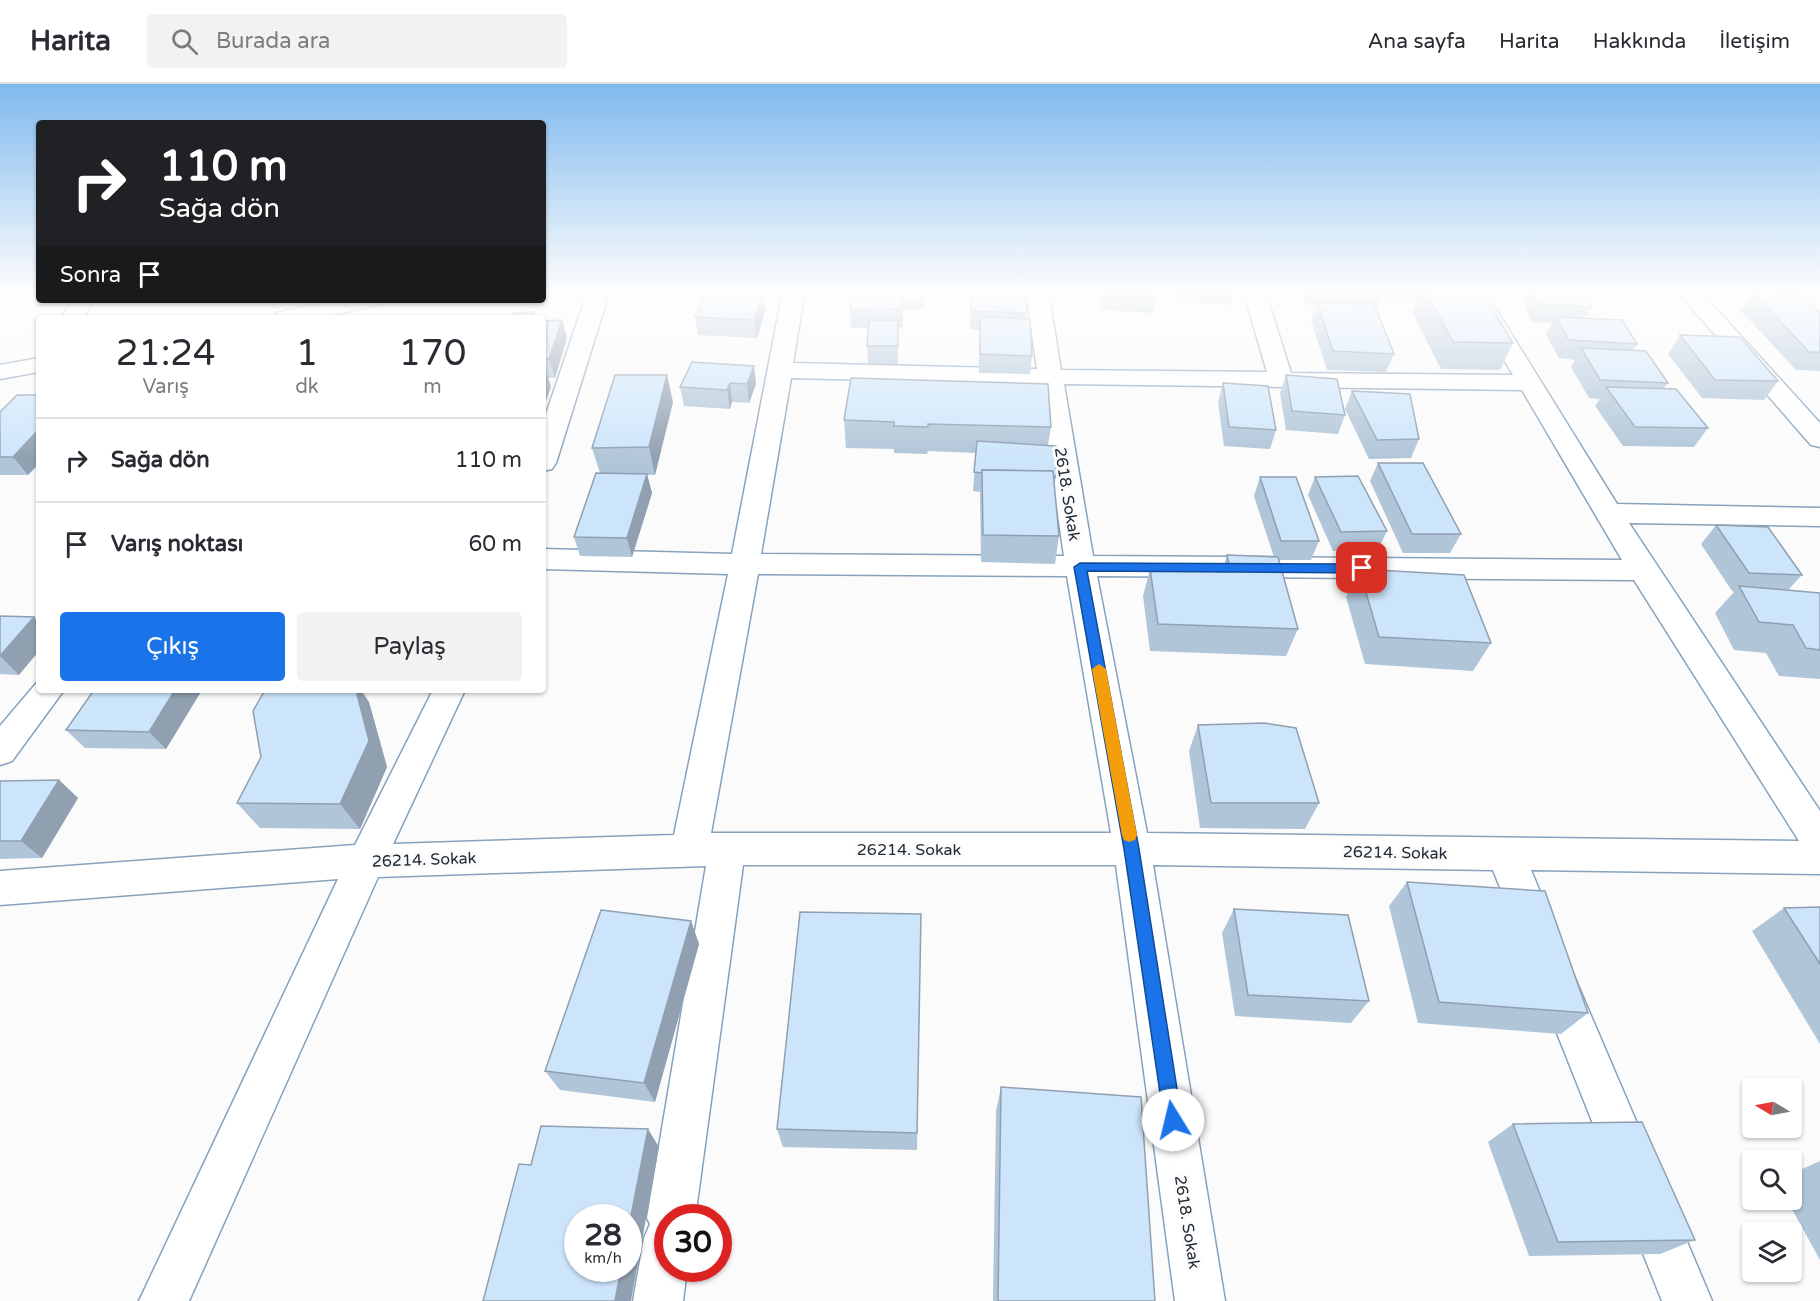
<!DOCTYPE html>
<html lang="tr">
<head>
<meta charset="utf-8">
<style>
  body { margin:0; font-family:"Varela Round",sans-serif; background:#f2f2f3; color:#2b2b33; height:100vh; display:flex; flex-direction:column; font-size:22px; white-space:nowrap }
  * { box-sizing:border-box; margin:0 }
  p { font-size:20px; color:#7c7c81 }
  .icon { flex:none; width:33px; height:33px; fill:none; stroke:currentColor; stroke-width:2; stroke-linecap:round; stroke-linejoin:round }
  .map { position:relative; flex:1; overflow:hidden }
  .sheet { position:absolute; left:36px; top:231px; width:510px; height:378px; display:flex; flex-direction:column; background:#fff; border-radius:6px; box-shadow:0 2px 4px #0004 }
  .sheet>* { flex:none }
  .banner { position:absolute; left:36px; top:36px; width:510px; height:183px; border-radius:6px; box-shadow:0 2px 4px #0004; background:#202124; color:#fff; overflow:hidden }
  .needle { width:39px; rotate:280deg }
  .tools { position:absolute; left:1742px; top:994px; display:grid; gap:12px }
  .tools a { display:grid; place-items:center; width:60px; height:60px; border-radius:6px; background:#fff; box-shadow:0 2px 4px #0004; font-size:30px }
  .speed { position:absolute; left:564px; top:1120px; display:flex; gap:12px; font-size:30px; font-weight:700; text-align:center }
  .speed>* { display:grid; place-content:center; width:78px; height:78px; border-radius:50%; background:#fff; box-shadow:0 2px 4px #0004; line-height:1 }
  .speed small { font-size:15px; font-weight:400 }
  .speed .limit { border:9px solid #d22; background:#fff; color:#111 }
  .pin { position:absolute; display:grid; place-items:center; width:51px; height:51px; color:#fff; margin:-26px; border-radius:12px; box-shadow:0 3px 9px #0006 }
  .me { position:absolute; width:66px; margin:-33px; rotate:351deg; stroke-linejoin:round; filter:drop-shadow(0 0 4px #0008) }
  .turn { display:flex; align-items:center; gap:21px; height:126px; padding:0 24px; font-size:27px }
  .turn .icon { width:78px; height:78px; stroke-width:2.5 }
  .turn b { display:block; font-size:42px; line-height:51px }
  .then { display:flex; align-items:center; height:57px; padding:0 24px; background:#0003; gap:12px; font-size:22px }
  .eta { display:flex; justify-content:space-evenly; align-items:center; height:102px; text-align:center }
  .eta b { font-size:36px; font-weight:600; line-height:42px }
  .button { display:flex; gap:12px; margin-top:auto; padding:12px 24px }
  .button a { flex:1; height:69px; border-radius:6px; background:#1a73e8; color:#fff; font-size:24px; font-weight:600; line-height:69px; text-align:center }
  .button a+a { background:#f2f2f3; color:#2b2b33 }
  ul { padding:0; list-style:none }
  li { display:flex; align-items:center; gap:18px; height:84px; padding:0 24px; border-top:2px solid #e1e1e2 }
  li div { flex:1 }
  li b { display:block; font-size:22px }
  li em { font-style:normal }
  header { display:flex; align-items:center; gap:36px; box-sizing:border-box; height:84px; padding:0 30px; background:#fff; border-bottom:2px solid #e1e1e2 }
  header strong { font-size:28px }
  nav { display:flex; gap:33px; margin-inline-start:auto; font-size:21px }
  .search { width:420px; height:54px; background:#f2f2f3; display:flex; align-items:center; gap:15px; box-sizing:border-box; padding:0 21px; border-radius:6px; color:#7c7c81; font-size:22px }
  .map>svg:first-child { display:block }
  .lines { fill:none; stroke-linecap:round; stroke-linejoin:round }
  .minor-casing { stroke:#86a2bc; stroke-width:3 }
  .minor { fill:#fff; fill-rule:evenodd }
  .wall { fill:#b0c5d8 }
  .shaded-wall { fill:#90a0b0 }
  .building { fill:#cde5fb; stroke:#90a0b0; stroke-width:1.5 }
  .route { fill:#1a73e8; stroke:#114b97; stroke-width:1.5 }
  .slow { fill:#f59e0b }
  .labels { text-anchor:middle; stroke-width:6; stroke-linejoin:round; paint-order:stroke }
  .street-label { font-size:16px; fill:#212c36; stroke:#fbfbfb }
</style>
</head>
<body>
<header>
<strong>Harita</strong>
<div class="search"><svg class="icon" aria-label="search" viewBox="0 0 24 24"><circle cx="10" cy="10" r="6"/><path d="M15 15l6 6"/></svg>Burada ara</div>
<nav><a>Ana sayfa</a><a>Harita</a><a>Hakkında</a><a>İletişim</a></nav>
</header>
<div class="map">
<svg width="1820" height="1217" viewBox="0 0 1820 1217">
  <rect width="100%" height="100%" fill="#fbfbfb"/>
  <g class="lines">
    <g class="minor-casing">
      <g id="minor">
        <path d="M588,206h22l-54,173 -4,6 -9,2v-48z"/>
        <path d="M783,206h22l-12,73 244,6 -11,-79h22l13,80 206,2 -24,-82h22l26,83 222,2 -51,-85h22l133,214 203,4v18l-191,-3 191,288v63l-289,-4 25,60 -6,13 -14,5 -14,-5 -29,-73 -340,-5 72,436h-50l-59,-436h-373l-48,353h-27v51h19l-4,32h-50l11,-63 6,-14 -3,-6 59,-352 -328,11 -189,424h-50l199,-422 -338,26v-34l355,-26 78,-155h32l-72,154 281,-9 54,-261 -185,-5v-20l189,5zM791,294l248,6 25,172 -303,-2zM1064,300l458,6 100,170 -529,-4zM758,490l309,2 44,257h-400zM1097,492l537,4 165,261 -652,-8z"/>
        <path d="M1676,206h23l121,133v24l-9,-2z"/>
        <path d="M71,216h22l-9,18h-22z"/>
        <path d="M338,216h44l-3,5 -62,13h-44l3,-5z"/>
        <path d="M39,274v14l-39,7v-14z"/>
        <path d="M39,596v10h25l-52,71 -12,4v-39z"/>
        <path d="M1557,880l14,5 83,194 -7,16 -16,7 -16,-7 -78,-196 6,-14z"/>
        <path d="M1650,1103l17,7 45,107h-50l-36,-90 7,-17z"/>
      </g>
    </g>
    <use href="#minor" class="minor"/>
  </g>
  <g class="wall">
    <path d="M729,206h36l1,5h-2l1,16 -8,27 -59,-3 -3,-18 34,-25z"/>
    <path d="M902,206h22v19l-21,1v17h-5v37h-30l-1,-18 1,-18h-17l-1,-18z"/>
    <path d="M956,206h70v29l6,37 -2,18 -51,-1v-43l-9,-1 1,-38h-15z"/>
    <path d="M1098,206h57l1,4 -4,19 -52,-3 -1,-20z"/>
    <path d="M1173,206h62l-4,15 -55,-2z"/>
    <path d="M1301,206h180l32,53 -13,27 -59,-1 -29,-57 5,-13 -36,-1 -4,12h-1l18,44 -8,18 -59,-2 -16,-50 5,-14 -11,-1z"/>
    <path d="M1529,206h53l10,17 -7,11 52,26 -4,7 35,32 -4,5 44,40 -14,19 -71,-1 -28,-40 5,-7 -11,-1 -18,-31 4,-7 -16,-2 -13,-23 6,-12 -21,-1 -8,-19z"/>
    <path d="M1643,206h22l-1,1z"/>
    <path d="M1733,206h56l-2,3 33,20v58l-24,-1 -55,-59 11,-16 -16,-1z"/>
    <path d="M562,236l5,18 -12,40h-7l3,9 -8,22v-88z"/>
    <path d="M1680,251l98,46 -14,19 -62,-2 -34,-44z"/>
    <path d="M754,282l2,18 -7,19 -17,-1 -2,7 -46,-3 -4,-19z"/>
    <path d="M1286,291l59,40 -7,19 -52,-4 -6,-37z"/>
    <path d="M1223,299l53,47 -6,19 -46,-3 -6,-44z"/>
    <path d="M1352,307l67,48 -8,19 -42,1 -24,-50z"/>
    <path d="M673,318l-18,73h-8l5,18 -20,64 -52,-1 -6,-19 26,-64 -8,-25z"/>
    <path d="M0,328l28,63h-28z"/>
    <path d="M844,336l207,7 -3,18 8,32 -2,10 5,49 -4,28 -74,-2 -1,-70 -7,-1 3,-38 -48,-2 -1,3 -33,-1v-4l-48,-1z"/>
    <path d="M1378,379l83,71 -11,19h-47l-33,-72z"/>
    <path d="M1260,393l59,64 -8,19h-32l19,69 -12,27 -136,-5 -7,-55 7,-27 72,2 5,-16 47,2 -20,-61z"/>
    <path d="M1315,393l72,54 -9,19 -45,1 -25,-56z"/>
    <path d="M1716,441l86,50 -14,15 32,3v86l-41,-3 -13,-23 -32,-3 -19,-37 19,-21 -2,-1 -31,-47z"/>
    <path d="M1359,485l132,74 -18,28 -108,-7 -19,-67z"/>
    <path d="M0,532l19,59 -19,-1z"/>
    <path d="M94,606h108l-36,59 -81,-1 -19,-18z"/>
    <path d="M369,618l18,65 -27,62 -100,-1 -23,-25 24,-46z"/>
    <path d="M1198,641l121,78 -14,26 -105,-1 -11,-77z"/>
    <path d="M59,696l19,18 -36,60 -42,1v-78z"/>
    <path d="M1407,798l181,131 -27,21 -143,-11 -29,-117z"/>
    <path d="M1820,823v137l-68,-113 32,-23z"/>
    <path d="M1234,825l135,92 -18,22 -116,-7 -13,-83z"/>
    <path d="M921,830l-4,236 -134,-3 -6,-18z"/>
    <path d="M691,837l8,23 -44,158 -95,-12 -15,-19z"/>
    <path d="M1001,1003l154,214h-162l3,-190z"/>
    <path d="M1513,1040l182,116 -35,14 -131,2 -41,-114z"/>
    <path d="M1820,1077v99l-33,-60h4v-26z"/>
  </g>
  <g class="shaded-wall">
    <path d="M763,209l2,18 -8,27 -3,-18z"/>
    <path d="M562,236l5,18 -12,40 -6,-19z"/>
    <path d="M754,282l2,18 -7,19 -2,-19z"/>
    <path d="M545,284l6,19 -8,22v-35z"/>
    <path d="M667,291l6,27 -18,73 -6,-28z"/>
    <path d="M730,299l2,19 -2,7 -3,-19z"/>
    <path d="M39,345v35l-11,11 -15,-18z"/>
    <path d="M647,390l5,19 -20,64 -5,-19z"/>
    <path d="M34,533l5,6v28l-20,24 -19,-19z"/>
    <path d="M175,606h27l-36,59 -17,-17z"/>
    <path d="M356,606h5l8,12 18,65 -27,62 -20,-25z"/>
    <path d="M59,696l19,18 -36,60 -21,-17z"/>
    <path d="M691,837l8,23 -44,158 -11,-19z"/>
    <path d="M648,1045l11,18 -28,154h-16l6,-32h7v-38z"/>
  </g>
  <g class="building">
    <path d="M850,206h52l1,19 -53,1z"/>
    <path d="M902,206h22l1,10h-23z"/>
    <path d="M972,206h54l1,23 -56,-2z"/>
    <path d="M1103,206h52l1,4 -53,-2z"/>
    <path d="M1350,206h33v2z"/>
    <path d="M1425,206h56l32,53 -60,-1z"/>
    <path d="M1534,206h48l10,17 -51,-3z"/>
    <path d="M705,207l58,2 -9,27 -59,-3z"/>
    <path d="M1753,209l47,1 20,19v39h-11z"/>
    <path d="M1317,218l57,2 20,50 -61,-3z"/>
    <path d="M534,228l-2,6h-21l2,-5z"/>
    <path d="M980,233l50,2 2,37 -52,-2z"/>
    <path d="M1556,233l66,3 15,24 -68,-4z"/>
    <path d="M562,236l-13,39h-6v-38z"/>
    <path d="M869,236h29v26h-31z"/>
    <path d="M1680,251l60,2 38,44 -63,-1z"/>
    <path d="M1581,264l65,3 22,32 -68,-3z"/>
    <path d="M692,278l62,4 -7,18 -17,-1 -3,7 -47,-3z"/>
    <path d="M615,291h52l-18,72 -57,1z"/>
    <path d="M1286,291l51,4 8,36 -53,-4z"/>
    <path d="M851,294l197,6 3,43 -123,-3v3l-34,-1v-4l-50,-2z"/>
    <path d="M1223,299l45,3 8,44 -47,-3z"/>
    <path d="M1606,303l70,2 32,39 -73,-1z"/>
    <path d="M1352,307l58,3 9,45 -42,1z"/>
    <path d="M17,311h22v34l-26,28h-13v-45z"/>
    <path d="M977,357l79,5v31h-2l-1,-6 -71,-1v3l-8,-1z"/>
    <path d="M1378,379h45l38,71h-49z"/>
    <path d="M982,386l71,1 6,65 -76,-1z"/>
    <path d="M596,389l51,1 -20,64 -53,-1z"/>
    <path d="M1358,392l29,55 -46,1 -26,-55z"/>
    <path d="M1260,393h36l23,64h-38z"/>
    <path d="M1716,441l52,2 34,48 -53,-2z"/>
    <path d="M1227,471l51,2 20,72 -140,-5 -8,-55 81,3z"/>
    <path d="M1359,485l105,6 27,68 -112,-6z"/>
    <path d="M1739,502l81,7v57l-14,-2 -13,-23 -34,-3z"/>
    <path d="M0,532l34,1 -34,39z"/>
    <path d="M94,606h81l-26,42 -83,-2z"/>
    <path d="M265,606h91l13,51 -29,63 -103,-1 24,-46 -8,-46z"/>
    <path d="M1264,639l32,5 23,75h-108l-13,-78z"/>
    <path d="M59,696l-38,61h-21v-60z"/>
    <path d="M1407,798l138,9 43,122 -149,-11z"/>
    <path d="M1820,823v57l-36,-56z"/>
    <path d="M1234,825l114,6 21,86 -121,-6z"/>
    <path d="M601,826l90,11 -47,162 -99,-12z"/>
    <path d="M800,828l121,2 -4,219 -140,-4z"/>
    <path d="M1001,1003l140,10 14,204h-157z"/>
    <path d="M1642,1038l53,118 -137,2 -45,-118z"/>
    <path d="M541,1042l107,3 -20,102v-13h-50v51h43l-6,32h-132l36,-137 12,1z"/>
  </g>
  <linearGradient id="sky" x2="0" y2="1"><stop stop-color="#7fb9ee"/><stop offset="0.55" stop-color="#fdfdfd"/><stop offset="1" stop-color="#fdfdfd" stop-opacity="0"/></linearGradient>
  <rect width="1820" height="376" fill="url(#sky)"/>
  <path class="route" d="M1080,479l282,1 6,4 -6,5 -275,-2 52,278 43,271 -2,7 -7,2 -7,-2 -2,-7 -40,-271 -50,-282z"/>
  <path class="slow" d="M1099,580l7,5 31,166 -2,5 -6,2 -5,-2 -2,-5 -30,-166z"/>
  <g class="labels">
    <g class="street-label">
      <text transform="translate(1068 410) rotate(81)" y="6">2618. Sokak</text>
      <text x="909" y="771">26214. Sokak</text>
      <text transform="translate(1395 768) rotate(1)" y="6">26214. Sokak</text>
      <text transform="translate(424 775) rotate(-2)" y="6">26214. Sokak</text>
      <text transform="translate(1188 1138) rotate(81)" y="6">2618. Sokak</text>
    </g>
  </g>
</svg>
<div class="tools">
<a><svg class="needle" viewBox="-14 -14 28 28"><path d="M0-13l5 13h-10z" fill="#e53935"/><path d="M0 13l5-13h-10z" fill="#7c7c81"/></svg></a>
<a><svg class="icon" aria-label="search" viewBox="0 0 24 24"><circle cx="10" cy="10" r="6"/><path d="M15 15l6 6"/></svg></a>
<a><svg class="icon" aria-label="layers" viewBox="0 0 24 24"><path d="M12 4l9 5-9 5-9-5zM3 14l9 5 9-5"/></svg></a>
</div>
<div class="speed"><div>28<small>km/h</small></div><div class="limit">30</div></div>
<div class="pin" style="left:1362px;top:484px;background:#d93025"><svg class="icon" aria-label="arrive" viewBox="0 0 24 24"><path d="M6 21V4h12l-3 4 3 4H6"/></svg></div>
<svg class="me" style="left:1173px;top:1036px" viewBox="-20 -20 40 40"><circle r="19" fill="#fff"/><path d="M0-13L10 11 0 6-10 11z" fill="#1a73e8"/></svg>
<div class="banner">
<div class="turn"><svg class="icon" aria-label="right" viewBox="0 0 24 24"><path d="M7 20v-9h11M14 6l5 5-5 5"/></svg><div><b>110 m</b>Sağa dön</div></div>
<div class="then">Sonra<svg class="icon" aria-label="arrive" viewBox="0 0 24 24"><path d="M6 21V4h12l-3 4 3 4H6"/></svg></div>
</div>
<section class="sheet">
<div class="eta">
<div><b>21:24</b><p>Varış</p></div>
<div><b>1</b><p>dk</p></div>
<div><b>170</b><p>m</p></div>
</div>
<ul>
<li><svg class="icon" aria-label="right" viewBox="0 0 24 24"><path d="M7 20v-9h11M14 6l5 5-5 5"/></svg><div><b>Sağa dön</b></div><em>110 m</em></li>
<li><svg class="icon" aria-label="arrive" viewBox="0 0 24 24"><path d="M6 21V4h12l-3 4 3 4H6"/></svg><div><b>Varış noktası</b></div><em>60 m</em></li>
</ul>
<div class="button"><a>Çıkış</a><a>Paylaş</a></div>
</section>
</div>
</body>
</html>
